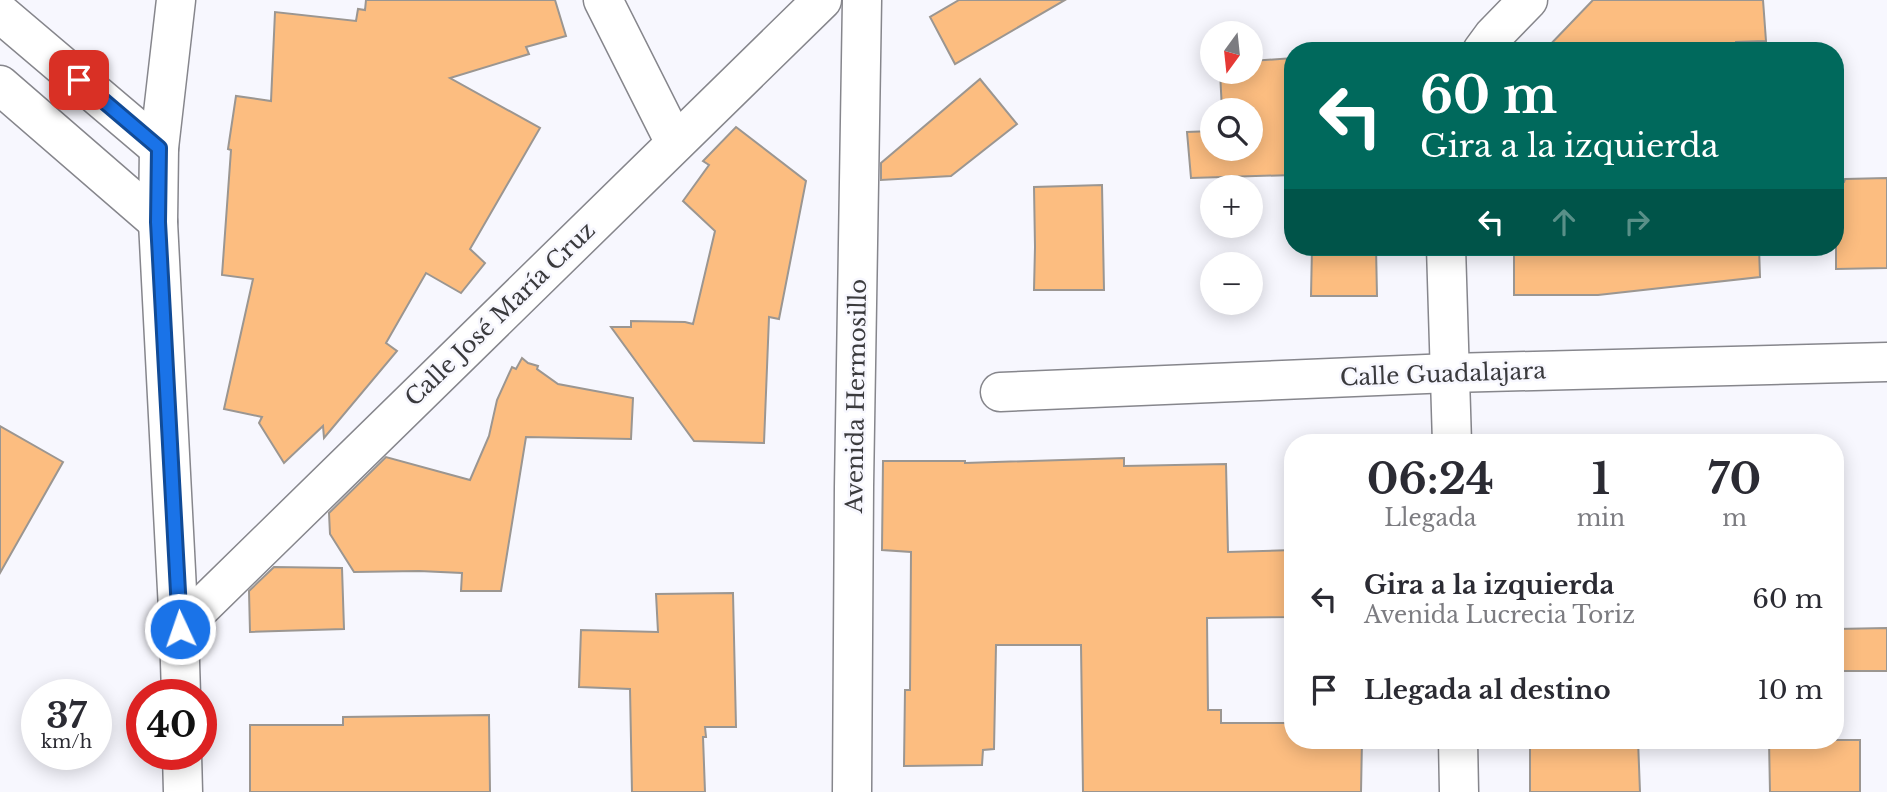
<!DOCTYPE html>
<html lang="es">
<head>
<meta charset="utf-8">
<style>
  body { margin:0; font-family:"Libre Baskerville",serif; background:#f7f7f7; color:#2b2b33; height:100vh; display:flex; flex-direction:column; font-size:26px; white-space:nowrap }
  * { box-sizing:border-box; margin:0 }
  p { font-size:23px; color:#7c7c81 }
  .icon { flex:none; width:38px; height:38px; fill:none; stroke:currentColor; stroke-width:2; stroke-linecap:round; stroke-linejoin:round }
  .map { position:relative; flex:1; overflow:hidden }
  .sheet { position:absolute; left:1284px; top:434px; width:560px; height:315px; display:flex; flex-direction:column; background:#fff; border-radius:28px; box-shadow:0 4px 18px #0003 }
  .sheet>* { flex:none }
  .guide { position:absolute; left:1284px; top:42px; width:560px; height:214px; border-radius:28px; box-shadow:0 4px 18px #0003; background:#00695c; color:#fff; overflow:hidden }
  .needle { width:46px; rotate:195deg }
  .fabs { position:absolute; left:1200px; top:21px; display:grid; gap:14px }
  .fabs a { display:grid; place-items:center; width:63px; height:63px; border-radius:50%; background:#fff; box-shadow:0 4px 18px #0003; font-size:35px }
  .speed { position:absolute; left:21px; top:679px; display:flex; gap:14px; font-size:35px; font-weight:700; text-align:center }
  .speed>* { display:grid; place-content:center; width:91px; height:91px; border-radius:50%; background:#fff; box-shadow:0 4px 18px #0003; line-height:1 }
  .speed small { font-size:18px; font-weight:400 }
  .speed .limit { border:10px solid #d22; background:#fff; color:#111 }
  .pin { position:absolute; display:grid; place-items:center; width:60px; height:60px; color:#fff; margin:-30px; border-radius:14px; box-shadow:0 4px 10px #0006 }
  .me { position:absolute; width:77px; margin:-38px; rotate:357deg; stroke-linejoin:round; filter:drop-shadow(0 0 5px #0008) }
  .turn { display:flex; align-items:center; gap:24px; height:147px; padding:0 21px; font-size:32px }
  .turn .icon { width:91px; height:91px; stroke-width:2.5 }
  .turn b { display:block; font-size:49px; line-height:60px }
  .lanes { display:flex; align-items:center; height:66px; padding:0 21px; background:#0003; justify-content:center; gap:35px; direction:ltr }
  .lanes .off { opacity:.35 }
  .eta { display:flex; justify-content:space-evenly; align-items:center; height:119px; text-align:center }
  .eta b { font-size:42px; font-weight:700; line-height:49px }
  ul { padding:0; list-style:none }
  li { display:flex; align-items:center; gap:21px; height:91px; padding:0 21px }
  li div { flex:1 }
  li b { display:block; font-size:26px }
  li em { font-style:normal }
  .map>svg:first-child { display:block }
  .building { fill:#fcbd80; stroke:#9b9691; stroke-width:2 }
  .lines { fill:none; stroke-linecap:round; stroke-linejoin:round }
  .street-casing { stroke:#86868c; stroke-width:41 }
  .secondary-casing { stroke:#86868c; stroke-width:41 }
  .street { stroke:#fff; stroke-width:38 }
  .secondary { stroke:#fff; stroke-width:38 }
  .route-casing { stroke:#114b97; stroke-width:18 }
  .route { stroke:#1a73e8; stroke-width:12 }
  .labels { text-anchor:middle; stroke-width:5; stroke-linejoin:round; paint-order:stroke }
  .street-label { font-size:23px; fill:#3a3a3d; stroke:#f7f7fe }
</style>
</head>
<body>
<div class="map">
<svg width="1887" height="792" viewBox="0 0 1887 792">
  <rect width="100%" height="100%" fill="#f7f7fe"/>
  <g class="building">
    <path d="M366,0h189l11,36 -40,11 3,7 -79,24 90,50 -70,121 15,14 -24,30 -35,-20 -40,70 11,8 -73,87 -1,-12 -39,37 -25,-40 3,-6 -38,-8 29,-130 -31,-4 9,-125 -3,-1 8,-53 35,5 4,-89 81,9 2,-12 7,1z"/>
    <path d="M959,0h106l-110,64 -25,-47z"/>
    <path d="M1593,0h170l3,41 -30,1v9h-192z"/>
    <path d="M1293,58v117l-102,3 -4,-46 26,-1v18h38v-39h-29l-2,-38h31v-11z"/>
    <path d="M980,79l37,45 -66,52 -70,4v-17z"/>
    <path d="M736,127l70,54 -27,138 -10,-2 -5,126 -70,-2 -83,-114h20v-6l54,1 8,2 22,-93 -32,-30 26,-36 -6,-4z"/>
    <path d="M1887,178v90l-51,1v-87h8l1,-3z"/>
    <path d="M1102,185l2,105h-70l1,-43 -1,-60z"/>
    <path d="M1312,247h64l1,49h-66z"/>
    <path d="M1514,247h245l1,30 -162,18h-84z"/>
    <path d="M522,358l6,5 10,3 -1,3 21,15 75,14 -2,41 -105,-2 -25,154h-40l1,-18 -43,-2 -65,1 -24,-38 -1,-21 57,-56 84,23 19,-44 8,-36 15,-33 4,2z"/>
    <path d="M0,426l63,36 -63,111z"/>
    <path d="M1124,458v8l102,-2 2,88 65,-2v67l-86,1 1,92h13v13h72v17h69l-1,52h-278l-2,-147h-85l-2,104 -11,1 -1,15 -78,1 1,-76h5l1,-138 -29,-2 1,-89h82v2z"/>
    <path d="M274,567l68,1 2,61 -94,3 -1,-41z"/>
    <path d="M733,593l3,134h-31l1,10h-3l2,55h-73l-2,-103 -51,-2 2,-57 77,2 -2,-38z"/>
    <path d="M1887,628v43h-51v-42z"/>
    <path d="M489,715l1,77h-240v-67h93v-8z"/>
    <path d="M1530,740h108l2,52h-110z"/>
    <path d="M1769,740h91v52h-90z"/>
  </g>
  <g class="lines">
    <g class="street-casing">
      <g id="street">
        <path d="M603,0l72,143"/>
        <path d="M1000,392l450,-19 437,-11"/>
        <path d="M179,629l643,-629"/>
        <path d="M852,792l2,-305 8,-487"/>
      </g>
    </g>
    <g class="secondary-casing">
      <g id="secondary">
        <path d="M176,0l-17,148 -1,74 21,407 2,66"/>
        <path d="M0,13l159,135"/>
        <path d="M1482,51l11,-15 35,-36"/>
        <path d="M0,85l158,137"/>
        <path d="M1446,247l6,196"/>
        <path d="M1458,740l1,52"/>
        <path d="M182,754l1,38"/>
      </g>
    </g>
    <use href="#street" class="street"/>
    <use href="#secondary" class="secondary"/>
  </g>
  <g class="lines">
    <g class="route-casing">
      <path id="route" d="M79,80l80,68 -1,74 22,407"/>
    </g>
    <use href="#route" class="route"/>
  </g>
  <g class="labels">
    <g class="street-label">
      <text transform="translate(500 314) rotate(-44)" y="8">Calle José María Cruz</text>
      <text transform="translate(1443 374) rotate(-2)" y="8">Calle Guadalajara</text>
      <text transform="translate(856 396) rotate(-89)" y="8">Avenida Hermosillo</text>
    </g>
  </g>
</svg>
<div class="fabs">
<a><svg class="needle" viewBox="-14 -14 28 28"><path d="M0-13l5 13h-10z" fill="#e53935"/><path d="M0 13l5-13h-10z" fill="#7c7c81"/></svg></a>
<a><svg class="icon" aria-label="search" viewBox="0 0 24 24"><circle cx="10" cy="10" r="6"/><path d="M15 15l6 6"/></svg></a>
<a>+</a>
<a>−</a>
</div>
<div class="speed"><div>37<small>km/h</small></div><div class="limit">40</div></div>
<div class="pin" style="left:79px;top:80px;background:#d93025"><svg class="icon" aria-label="arrive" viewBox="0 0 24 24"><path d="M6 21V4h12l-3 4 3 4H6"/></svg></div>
<svg class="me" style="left:180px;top:629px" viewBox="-20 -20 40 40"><circle r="17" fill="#1a73e8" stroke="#fff" stroke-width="3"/><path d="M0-11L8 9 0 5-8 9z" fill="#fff"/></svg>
<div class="guide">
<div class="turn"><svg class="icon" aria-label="left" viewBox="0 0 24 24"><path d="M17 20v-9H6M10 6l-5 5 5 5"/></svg><div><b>60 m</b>Gira a la izquierda</div></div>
<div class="lanes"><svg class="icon" aria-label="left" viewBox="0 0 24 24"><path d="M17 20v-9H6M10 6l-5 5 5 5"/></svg><svg class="icon off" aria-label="ahead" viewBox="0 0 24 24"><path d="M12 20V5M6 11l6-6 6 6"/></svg><svg class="icon off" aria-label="right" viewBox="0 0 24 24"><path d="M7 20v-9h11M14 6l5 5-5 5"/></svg></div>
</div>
<section class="sheet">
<div class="eta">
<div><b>06:24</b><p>Llegada</p></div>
<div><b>1</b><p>min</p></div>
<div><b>70</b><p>m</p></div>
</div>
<ul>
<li><svg class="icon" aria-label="left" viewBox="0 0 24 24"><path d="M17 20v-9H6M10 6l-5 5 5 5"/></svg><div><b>Gira a la izquierda</b><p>Avenida Lucrecia Toriz</p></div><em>60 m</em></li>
<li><svg class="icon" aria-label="arrive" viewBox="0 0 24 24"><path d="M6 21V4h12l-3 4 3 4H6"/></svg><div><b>Llegada al destino</b></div><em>10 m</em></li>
</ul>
</section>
</div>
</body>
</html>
